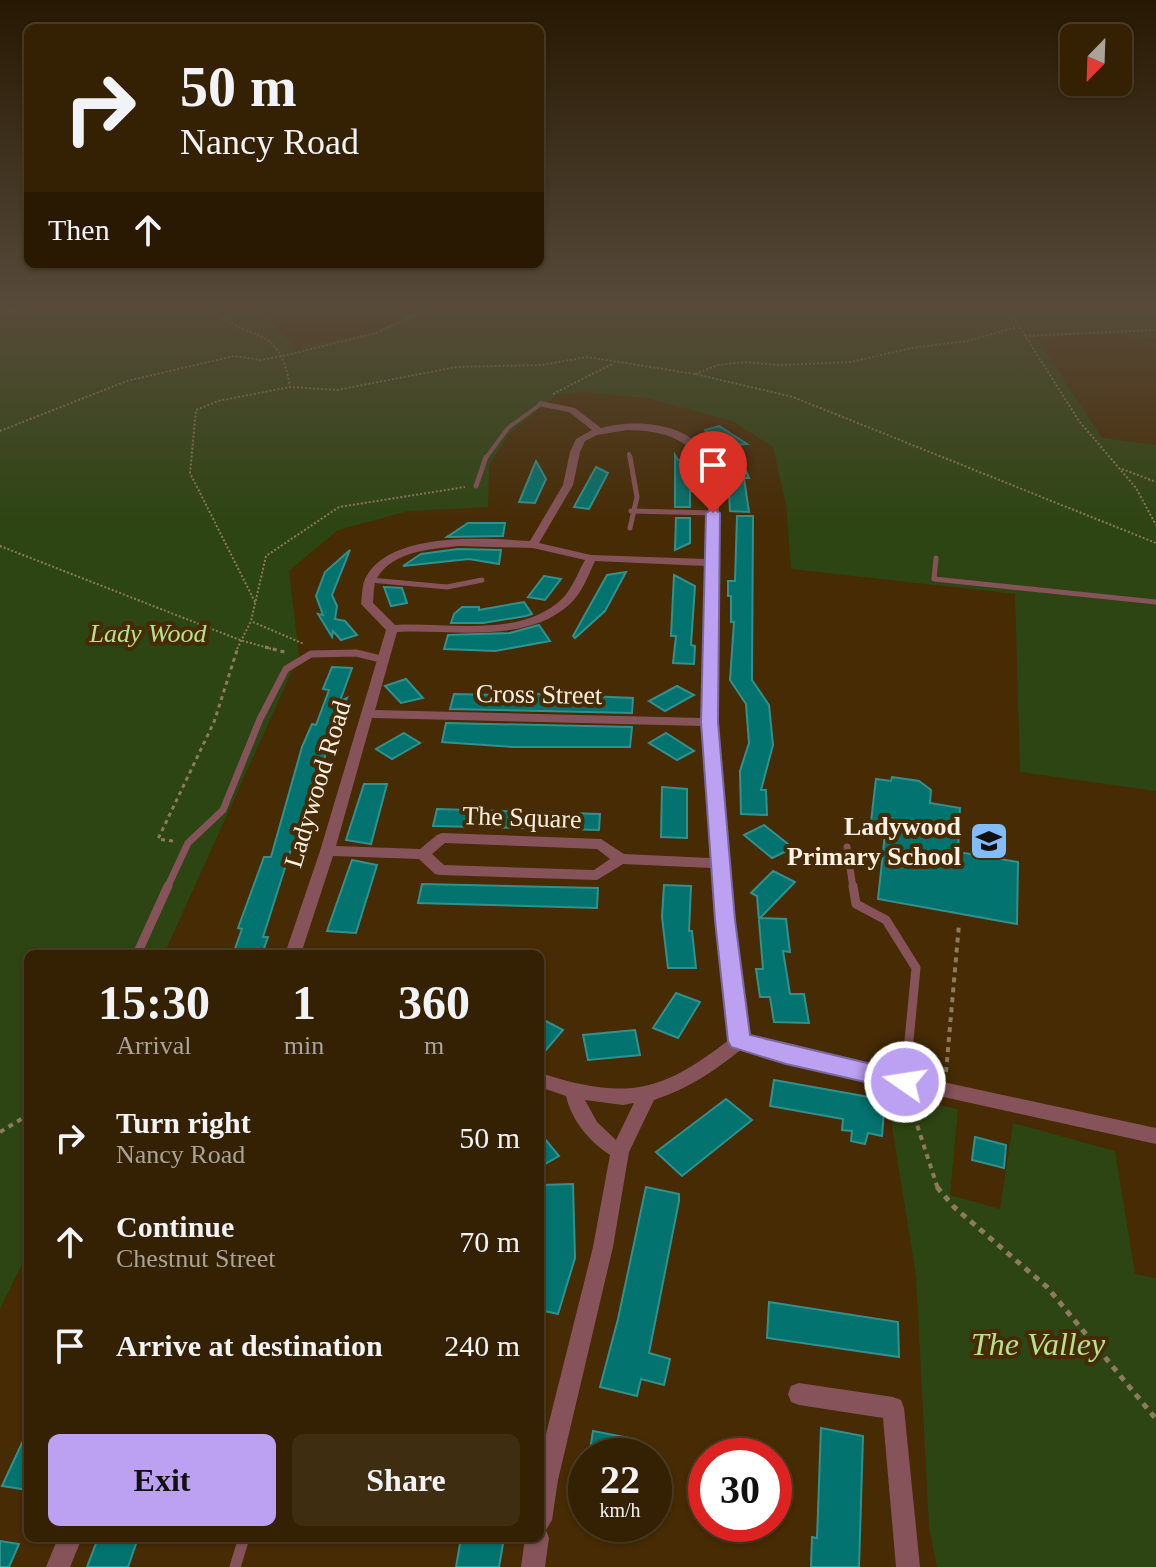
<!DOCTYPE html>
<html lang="en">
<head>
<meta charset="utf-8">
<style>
  body { margin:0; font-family:"Times New Roman",serif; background:#3f2d12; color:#f1f3f6; height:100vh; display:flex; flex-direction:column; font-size:30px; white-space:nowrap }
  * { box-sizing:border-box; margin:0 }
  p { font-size:26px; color:#a9a39a }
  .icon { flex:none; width:44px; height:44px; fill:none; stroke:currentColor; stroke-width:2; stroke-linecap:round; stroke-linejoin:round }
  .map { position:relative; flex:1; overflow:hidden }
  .drawer { position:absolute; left:24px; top:950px; width:520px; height:592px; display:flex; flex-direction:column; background:#342003; border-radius:12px; box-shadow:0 2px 6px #0004,0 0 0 2px #4e3e25 }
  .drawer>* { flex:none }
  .top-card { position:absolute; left:24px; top:24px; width:520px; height:244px; border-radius:12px; box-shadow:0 2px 6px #0004,0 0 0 2px #4e3e25; background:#342003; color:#f1f3f6; overflow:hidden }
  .needle { width:52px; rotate:203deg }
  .buttons { position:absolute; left:1060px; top:24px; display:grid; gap:16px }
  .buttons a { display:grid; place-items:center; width:72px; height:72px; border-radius:12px; background:#342003; box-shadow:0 2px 6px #0004,0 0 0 2px #4e3e25; font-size:40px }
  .speed { position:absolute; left:568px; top:1438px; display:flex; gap:16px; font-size:40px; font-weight:700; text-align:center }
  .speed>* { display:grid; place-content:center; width:104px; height:104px; border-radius:50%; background:#342003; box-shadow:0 2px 6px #0004,0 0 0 2px #4e3e25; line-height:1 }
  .speed small { font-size:20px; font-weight:400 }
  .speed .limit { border:12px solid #d22; background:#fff; color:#111 }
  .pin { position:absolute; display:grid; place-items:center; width:68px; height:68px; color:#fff; margin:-82px -34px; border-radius:50% 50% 50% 0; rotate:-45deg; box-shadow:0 0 8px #0007 }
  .pin .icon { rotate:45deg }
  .me { position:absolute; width:88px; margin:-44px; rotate:283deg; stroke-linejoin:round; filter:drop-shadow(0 0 6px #0008) }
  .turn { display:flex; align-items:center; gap:28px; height:168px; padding:0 24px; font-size:36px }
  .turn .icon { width:104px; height:104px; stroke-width:2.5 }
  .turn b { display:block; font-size:56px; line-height:68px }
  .then { display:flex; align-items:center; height:76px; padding:0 24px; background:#0003; gap:16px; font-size:30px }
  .eta { display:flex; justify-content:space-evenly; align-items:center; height:136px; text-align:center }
  .eta b { font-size:48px; font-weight:700; line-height:56px }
  .action { display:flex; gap:16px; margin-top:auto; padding:16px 24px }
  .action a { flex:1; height:92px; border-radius:12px; background:#bca0f2; color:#111; font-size:32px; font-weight:700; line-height:92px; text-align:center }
  .action a+a { background:#3f2d12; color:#f1f3f6 }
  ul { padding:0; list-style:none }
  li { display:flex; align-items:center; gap:24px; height:104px; padding:0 24px }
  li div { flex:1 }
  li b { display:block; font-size:30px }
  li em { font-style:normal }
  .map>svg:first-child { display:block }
  .green { fill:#2d4512 }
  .building { fill:#02736f; stroke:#34908c; stroke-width:2 }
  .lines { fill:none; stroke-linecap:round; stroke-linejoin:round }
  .path-far3 { stroke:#8e7a5d; stroke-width:2; stroke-dasharray:2 2; stroke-linecap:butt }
  .path-far2 { stroke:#8e7a5d; stroke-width:3; stroke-dasharray:4 4; stroke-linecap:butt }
  .path-far1 { stroke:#8e7a5d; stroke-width:4; stroke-dasharray:5 5; stroke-linecap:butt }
  .path { stroke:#8e7a5d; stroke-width:5; stroke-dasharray:6 6; stroke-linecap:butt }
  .lane-far4 { stroke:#86535a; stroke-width:4 }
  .lane-far3 { stroke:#86535a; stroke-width:5 }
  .lane-far2 { stroke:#86535a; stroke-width:7 }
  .lane-far1 { stroke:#86535a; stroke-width:9 }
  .lane { stroke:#86535a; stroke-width:11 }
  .street { fill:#86535a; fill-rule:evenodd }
  .route { fill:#bca0f2; stroke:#7a689d; stroke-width:2 }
  .labels { text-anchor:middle; stroke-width:8; stroke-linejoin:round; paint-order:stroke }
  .park-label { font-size:26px; font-style:italic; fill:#b5e28b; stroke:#462b04 }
  .street-label { font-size:26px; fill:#fcf1e4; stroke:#462b04 }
  .poi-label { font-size:26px; font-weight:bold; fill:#fcf1e4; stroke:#462b04; text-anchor:end }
  .near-park-label { font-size:32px; font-style:italic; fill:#b5e28b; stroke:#462b04 }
</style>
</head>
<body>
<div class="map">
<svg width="1156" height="1567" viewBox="0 0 1156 1567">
  <rect width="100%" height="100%" fill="#462b04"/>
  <g class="green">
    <path d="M0,307h257l39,41 76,-15 28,-15 -2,-9 6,-2h752v31l-62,-4 -58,3 66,101 54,7v346l-136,-19 -5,-178 -224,-25 -5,-65 -13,-57 -41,-26 -86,-23 -63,-6 -27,3 -47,39 -20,31 -1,42 -80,4 -70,19 -49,41 10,85 -135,298h-136v298l-28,57z"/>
    <path d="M887,1095l71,14 -8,86 50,14 13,-86 102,28 20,123 21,4v289h-219l-8,-40 -13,-251z"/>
  </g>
  <g class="building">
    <path d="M719,426l28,18 -12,1 14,33h-5l5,34 -19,-1 -2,-42 -23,-39z"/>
    <path d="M675,455l3,5 12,-1v23l5,9h-5v16h-15z"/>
    <path d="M536,461l10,18 -11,24 -16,-1z"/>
    <path d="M596,467l12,6 -19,36 -15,-2z"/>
    <path d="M737,516h16l-1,164 17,25 4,40 -12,45h5l1,25 -26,-1 -1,-43 9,-28 -3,-39 -16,-24 4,-58h-3v-26h-3v-15h7z"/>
    <path d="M676,518h14v25l-15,7z"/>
    <path d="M468,523h37l-2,13 -56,1z"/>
    <path d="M458,549l43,1 -2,14 -30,-5 -66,7 18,-12z"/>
    <path d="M350,550l-18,45 5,11 -2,13 10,2 12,14 -16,5 -8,-9 -1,6 -14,-23 5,1 -7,-19 9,-24z"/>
    <path d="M626,572l-21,39 -30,27 -2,-2 34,-61z"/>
    <path d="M674,575l21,11 -4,59 4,1 -1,18 -21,-1 3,-27h-5z"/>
    <path d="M544,576l17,3 -16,21 -17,-3z"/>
    <path d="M384,587l18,1 5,15 -16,3z"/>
    <path d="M524,602l8,12 -6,2 -43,7h-32l3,-9 8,-7h17v3z"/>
    <path d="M539,625l11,16 -55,10 -51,-2 4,-14 62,-2z"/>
    <path d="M332,667l20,1 -12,33 7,-3 -18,44 -30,108 -8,-1 -28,88h5l-6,17h-29l9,-25 -4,-1 26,-71h7l31,-110 10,-23 4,1 13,-35 -6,-1z"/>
    <path d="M406,679l17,19 -22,5 -16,-17z"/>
    <path d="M677,686l17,9 -29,16 -16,-10z"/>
    <path d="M498,692l135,6 -1,15 -182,-4 4,-15 43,1z"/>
    <path d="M446,723l186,4 -2,20h-118l-70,-5z"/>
    <path d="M404,733l16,10 -28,16 -16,-10z"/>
    <path d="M666,733l28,18 -17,9 -28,-17z"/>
    <path d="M892,777l27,4 12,9 -1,13 30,5 -2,44 60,10 -1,62 -139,-25 8,-75 -15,-2 5,-43 15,2z"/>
    <path d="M364,784h23l-16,60 -25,-4z"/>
    <path d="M662,787l25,2v49l-26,-1z"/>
    <path d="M437,809l163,5 -1,16 -166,-4z"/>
    <path d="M764,825l14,11 15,12 -21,10 -28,-23z"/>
    <path d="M352,860l25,5 -21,68 -29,-2z"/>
    <path d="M773,871l22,11 -35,36 26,1 4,33 -7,-1 7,43h14l5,29 -35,-1 -4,-25h-10l-4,-28h7l-6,-73 -6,-3z"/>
    <path d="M422,884l176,4 -1,20 -179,-5z"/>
    <path d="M664,885l27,1 -2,45h3l4,37h-28l-6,-51z"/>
    <path d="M676,993l24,9 -22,36 -25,-10z"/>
    <path d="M540,1018l23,12 -23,27z"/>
    <path d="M635,1030l5,25 -52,5 -5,-25z"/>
    <path d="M774,1080l101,18 -1,10 10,2 -2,26 -14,-3 -3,11 -14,-3 1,-10 -10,-1 1,-11 -73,-13z"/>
    <path d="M726,1099l26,21 -70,56 -26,-24z"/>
    <path d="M540,1133l19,23 -19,11z"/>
    <path d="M975,1137l31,8 -2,23 -32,-8z"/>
    <path d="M573,1184l2,74 -17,56 -18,-4v-125z"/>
    <path d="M646,1187l33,7v7l-30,152 21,6 -6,26 -23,-6 -4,17 -37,-9 18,-68z"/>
    <path d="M769,1302l129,20 1,35 -132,-19z"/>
    <path d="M821,1428l42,8 -4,131h-48l1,-30 5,1z"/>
    <path d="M28,1430v60l-26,-4z"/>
    <path d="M593,1431l42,8 -2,17h-44z"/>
    <path d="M98,1538h40l-10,29h-41z"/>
    <path d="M461,1538h43l-5,29h-43z"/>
    <path d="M0,1541l19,3 -10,23h-9z"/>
  </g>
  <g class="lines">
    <g class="path-far3">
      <path d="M209,307c38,38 70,12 81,80l47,3 119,-23 86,-2 45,-8 108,17 98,23 363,146"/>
      <path d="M1007,307l72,114 57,67 20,37"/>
      <path d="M0,313l28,-6"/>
      <path d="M1025,336l131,-6"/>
      <path d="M695,374l23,-9 27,-3 33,3 73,-3 61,-14 55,-7 50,-14"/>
      <path d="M553,394l61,-31"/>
      <path d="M0,431l127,-50 107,-25 27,4 22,-4 93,-23 57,-26"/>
      <path d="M1122,469l34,13"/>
      <path d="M0,546l240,94 32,9"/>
      <path d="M255,602l-65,-129 6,-63 22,-9 72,-14"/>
      <path d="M253,622l51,22"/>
      <path d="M237,649l14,-28 15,-65 73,-49 126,-20"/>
    </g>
    <g class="path-far2">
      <path d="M265,647l23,6"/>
      <path d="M173,841l-15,-2 56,-117 24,-75"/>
    </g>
    <g class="path-far1">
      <path d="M946,1072l13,-148"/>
      <path d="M908,1097l30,92"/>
      <path d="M0,1132l28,-17"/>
    </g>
    <path class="path" d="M937,1187l17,20 93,80 109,132"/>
    <g class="lane-far4">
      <path d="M629,454l1,5"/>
      <path d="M485,459l23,-31 33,-24"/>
    </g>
    <g class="lane-far3">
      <path d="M630,457l7,40 -7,31"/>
      <path d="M476,486l10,-29"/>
      <path d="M631,511l82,2"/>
      <path d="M936,558l-2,21 222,23"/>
      <path d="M370,580l77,7 35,-7"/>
    </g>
    <g class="lane-far2">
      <path d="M847,847l6,41"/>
      <path d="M167,888l21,-45 35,-33 37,-91 26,-50 25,-15 45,-1 29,7"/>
    </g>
    <g class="lane-far1">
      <path d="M853,886l3,18 30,16 30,48 -11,114"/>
      <path d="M137,954l31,-68"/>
    </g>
    <path class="lane" d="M235,1567l9,-29"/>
    <g class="street">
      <path d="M541,401l34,7 26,20c34,-9 86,-6 106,27 19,33 10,78 9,114 0,51 -2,102 0,153 1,47 6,93 11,139 5,58 10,118 20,176l39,11 370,80v16l-370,-82 -44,-13c-28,22 -54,40 -88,51l-25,52 -16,95 -55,233 -6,40 -6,10 3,8 -4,29h-24l4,-29h15v-80l53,-211 17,-92c-21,-14 -38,-34 -44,-59l-26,-9v-14c85,27 120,21 190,-34l-19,-171 -88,-4 -26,16 -157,-5 -5,-1 -16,-15 -86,-3 -32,98h-16l35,-103 66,-221 -25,-26c1,-8 1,-18 4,-25 23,-48 120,-41 165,-38l33,-56 7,-33 6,-13 16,-9 -23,-18 -31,-6v-4zM627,430c93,1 82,58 79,129l-115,-4 -52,-12 34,-58 7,-33 5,-11 12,-6zM458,546l75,2 52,12c-7,12 -12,27 -22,38 -42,41 -115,24 -168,27l-22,-22c1,-8 0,-18 4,-25 16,-27 54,-29 81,-32zM595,561l110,5 -3,152 -327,-8 22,-78c55,-3 128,13 173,-28 12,-11 18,-28 25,-43zM372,718l331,8 7,132 -86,-4 -23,-15 -159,-6 -5,2 -17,14 -84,-3zM445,843l152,6 13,10 -16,11 -150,-5 -12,-11zM585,1100l38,5 11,-2 -18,37 -19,-18z"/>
      <path d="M799,1383l94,14 8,3 3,8 16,159h-24l-13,-149 -84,-13 -8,-3 -3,-8 3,-8z"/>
      <path d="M58,1538h24l-12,29h-24z"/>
    </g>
  </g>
  <linearGradient id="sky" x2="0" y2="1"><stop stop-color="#261802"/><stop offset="0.58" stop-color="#574a3a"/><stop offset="1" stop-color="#574a3a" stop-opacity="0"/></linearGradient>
  <rect width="1156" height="527" fill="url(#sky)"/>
  <path class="route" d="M713,509l7,4 -2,209 17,198 15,115 155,37 9,3 3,7 -3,6 -9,3 -119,-27 -55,-17 -3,-6 -13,-121 -14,-198 5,-209z"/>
  <defs>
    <g id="school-square" transform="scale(2)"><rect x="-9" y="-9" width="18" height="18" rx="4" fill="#82bcfa" stroke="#462b04"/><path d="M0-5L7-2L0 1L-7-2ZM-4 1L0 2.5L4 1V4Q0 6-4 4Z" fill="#111"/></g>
  </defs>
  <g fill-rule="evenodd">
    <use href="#school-square" x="989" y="841"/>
  </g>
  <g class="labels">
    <g class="park-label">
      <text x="148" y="642">Lady Wood</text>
    </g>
    <g class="street-label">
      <text transform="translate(539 694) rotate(1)" y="9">Cross Street</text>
      <text transform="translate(317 784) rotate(-73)" y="9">Ladywood Road</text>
      <text transform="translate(522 817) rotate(2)" y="9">The Square</text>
    </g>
    <g class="poi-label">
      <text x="961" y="835">Ladywood<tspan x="961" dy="30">Primary School</tspan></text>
    </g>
    <g class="near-park-label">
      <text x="1038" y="1355">The Valley</text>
    </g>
  </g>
</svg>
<div class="buttons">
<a><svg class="needle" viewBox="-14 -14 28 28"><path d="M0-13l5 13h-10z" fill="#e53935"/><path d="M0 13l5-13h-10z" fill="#a9a39a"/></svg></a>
</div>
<div class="speed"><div>22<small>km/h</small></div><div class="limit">30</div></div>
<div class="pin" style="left:713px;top:513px;background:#d93025"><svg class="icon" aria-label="arrive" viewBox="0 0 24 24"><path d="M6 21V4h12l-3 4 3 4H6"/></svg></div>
<svg class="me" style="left:905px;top:1082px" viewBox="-20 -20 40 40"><circle r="17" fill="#bca0f2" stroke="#fff" stroke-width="3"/><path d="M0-11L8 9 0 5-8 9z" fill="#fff"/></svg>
<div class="top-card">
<div class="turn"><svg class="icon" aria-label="right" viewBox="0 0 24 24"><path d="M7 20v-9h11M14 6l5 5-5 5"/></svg><div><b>50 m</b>Nancy Road</div></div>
<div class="then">Then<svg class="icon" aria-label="ahead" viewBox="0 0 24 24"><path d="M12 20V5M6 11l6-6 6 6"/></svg></div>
</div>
<section class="drawer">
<div class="eta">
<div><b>15:30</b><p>Arrival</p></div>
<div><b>1</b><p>min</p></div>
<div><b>360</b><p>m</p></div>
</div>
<ul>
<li><svg class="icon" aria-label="right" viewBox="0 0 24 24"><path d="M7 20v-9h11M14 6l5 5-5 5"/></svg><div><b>Turn right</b><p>Nancy Road</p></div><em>50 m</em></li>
<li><svg class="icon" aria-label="ahead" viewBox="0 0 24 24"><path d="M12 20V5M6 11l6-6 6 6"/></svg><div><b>Continue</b><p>Chestnut Street</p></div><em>70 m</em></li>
<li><svg class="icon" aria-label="arrive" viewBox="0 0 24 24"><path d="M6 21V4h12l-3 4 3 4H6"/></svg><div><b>Arrive at destination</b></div><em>240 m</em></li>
</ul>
<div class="action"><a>Exit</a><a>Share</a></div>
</section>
</div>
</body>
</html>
